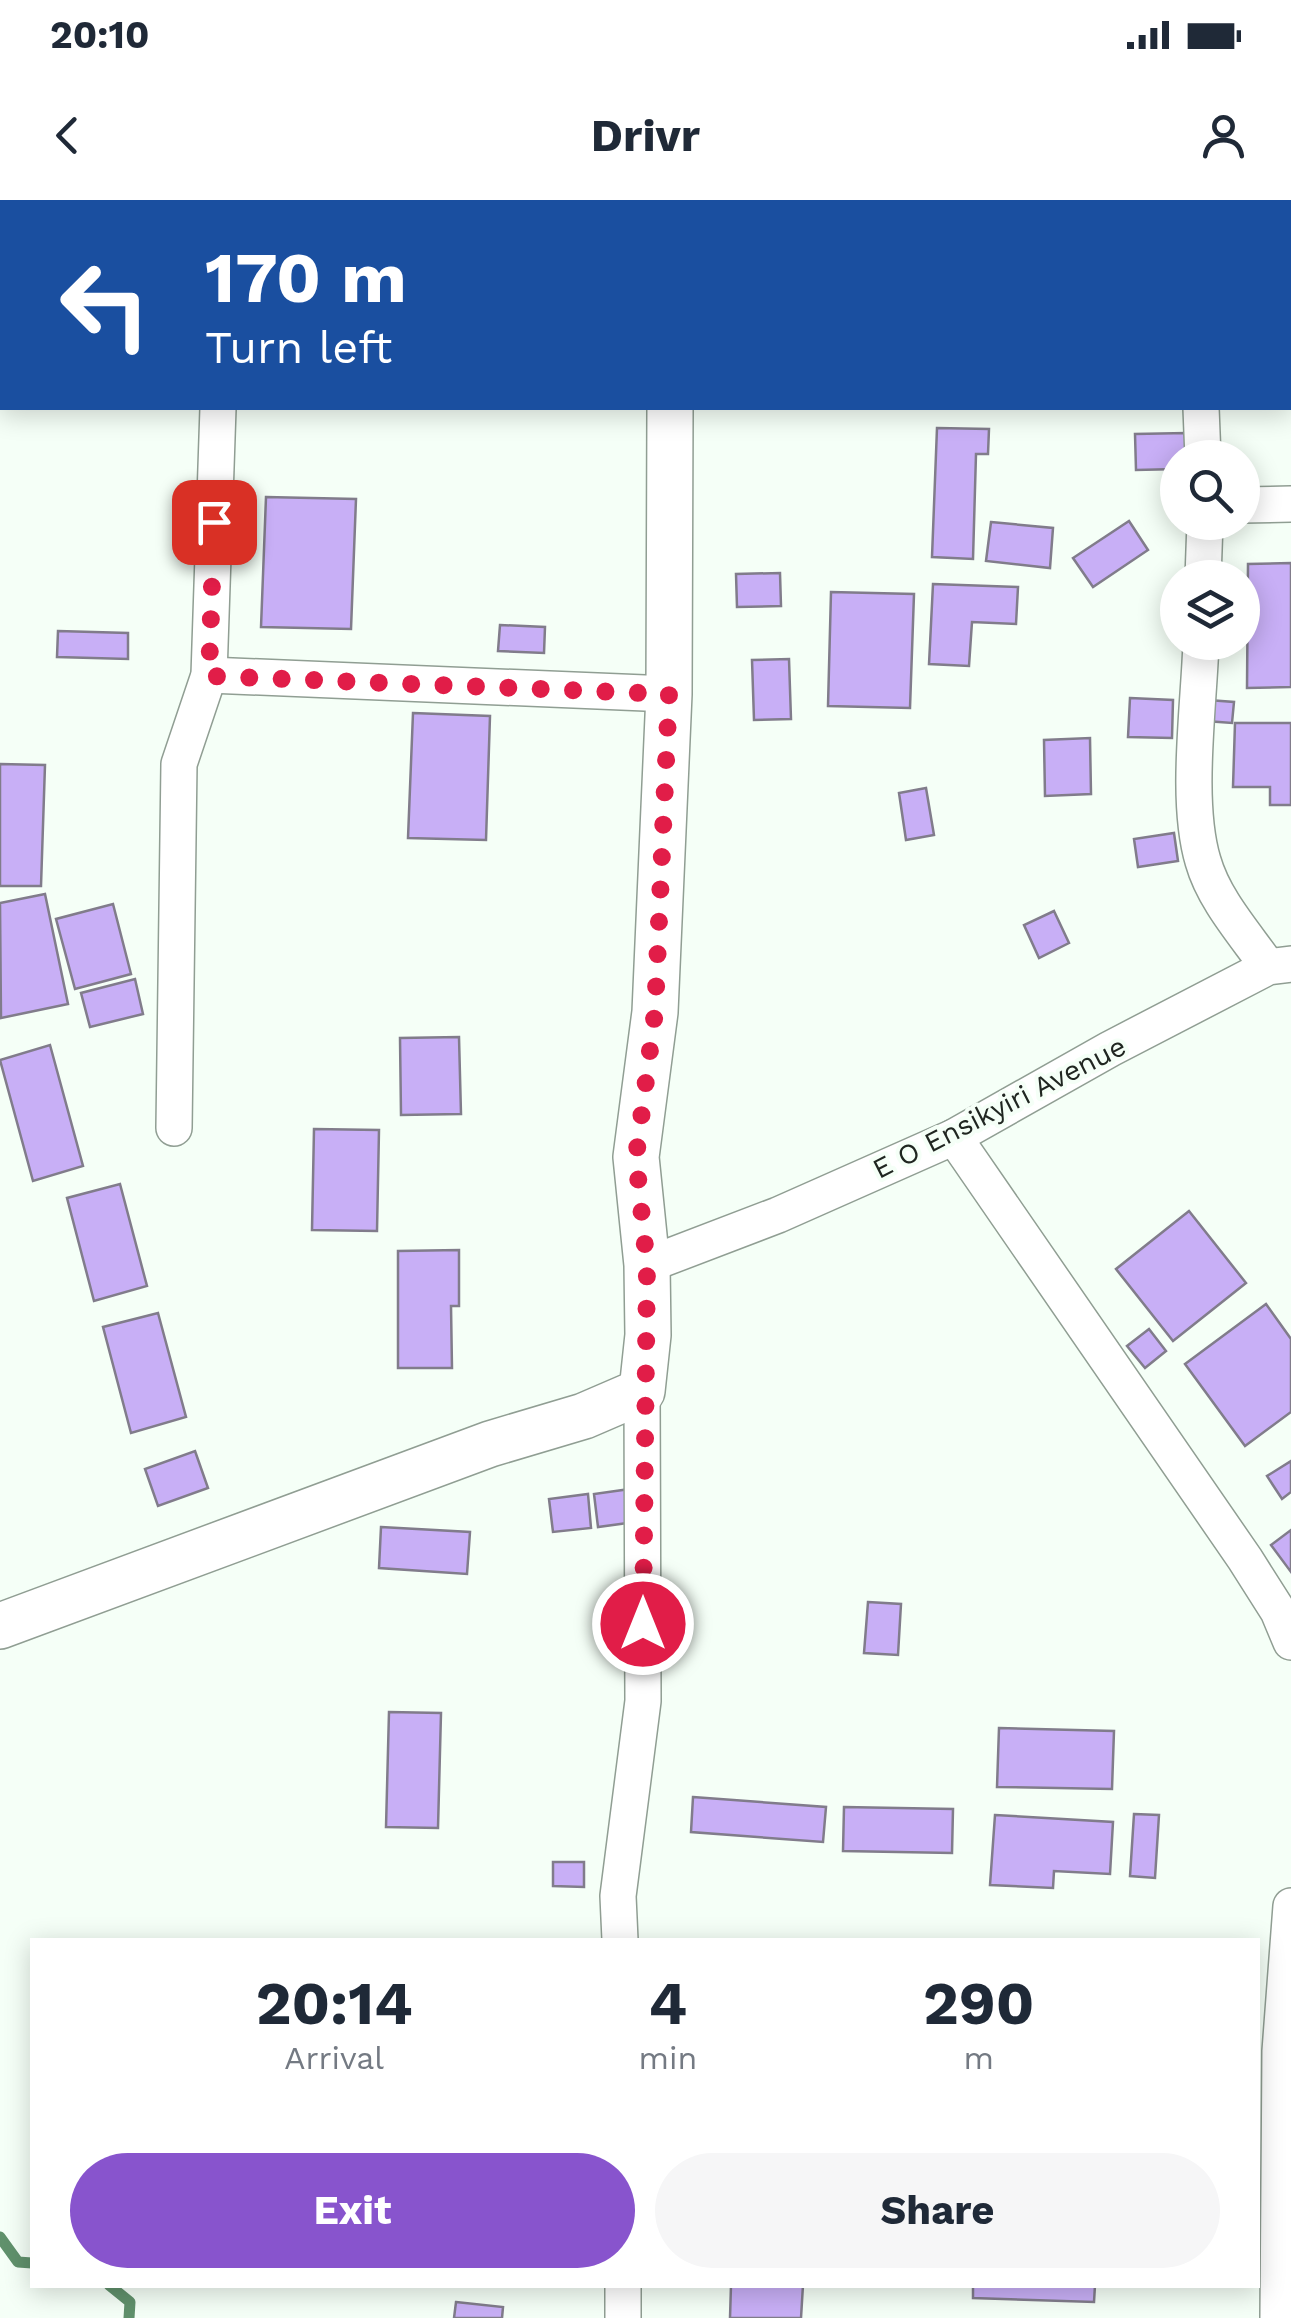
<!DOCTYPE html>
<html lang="en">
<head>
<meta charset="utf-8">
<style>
  body { margin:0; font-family:"Work Sans",sans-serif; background:#f6f6f7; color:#1f2937; height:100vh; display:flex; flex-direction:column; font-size:38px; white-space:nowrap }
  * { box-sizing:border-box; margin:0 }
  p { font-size:32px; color:#747a83 }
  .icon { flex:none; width:55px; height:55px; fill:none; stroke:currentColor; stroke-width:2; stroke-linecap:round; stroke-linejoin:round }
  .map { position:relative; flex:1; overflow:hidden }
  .side { position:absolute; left:30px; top:1738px; width:1230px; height:350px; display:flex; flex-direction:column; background:#fff; border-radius:0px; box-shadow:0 5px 25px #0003 }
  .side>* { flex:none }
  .banner { position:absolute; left:0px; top:0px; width:1292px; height:210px; box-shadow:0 5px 25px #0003; background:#1a4fa0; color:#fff; overflow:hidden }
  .controls { position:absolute; left:1160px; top:240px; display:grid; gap:20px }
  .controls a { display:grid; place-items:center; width:100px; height:100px; border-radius:50%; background:#fff; box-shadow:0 5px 25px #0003; font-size:50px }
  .pin { position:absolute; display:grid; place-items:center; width:85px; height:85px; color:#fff; margin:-42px; border-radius:20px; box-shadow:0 5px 15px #0006 }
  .me { position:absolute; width:110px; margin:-55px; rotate:0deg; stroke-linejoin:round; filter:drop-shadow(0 0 8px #0008) }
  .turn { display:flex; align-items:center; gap:35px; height:210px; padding:0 40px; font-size:45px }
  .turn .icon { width:130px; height:130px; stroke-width:2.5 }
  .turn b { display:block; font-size:70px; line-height:85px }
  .eta { display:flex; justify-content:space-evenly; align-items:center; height:170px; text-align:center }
  .eta b { font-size:60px; font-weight:700; line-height:70px }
  .action { display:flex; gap:20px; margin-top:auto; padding:20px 40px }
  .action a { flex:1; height:115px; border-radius:60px; background:#8854cd; color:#fff; font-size:40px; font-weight:700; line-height:115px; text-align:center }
  .action a+a { background:#f6f6f7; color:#1f2937 }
  .status { display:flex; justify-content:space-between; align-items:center; height:70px; padding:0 50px; background:#fff; direction:ltr }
  .status svg { height:28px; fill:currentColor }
  header { display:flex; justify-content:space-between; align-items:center; height:130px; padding:0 40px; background:#fff; font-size:45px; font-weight:700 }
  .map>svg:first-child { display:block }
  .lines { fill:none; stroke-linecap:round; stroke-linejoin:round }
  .stream { stroke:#60916c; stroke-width:11 }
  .building { fill:#c8aff6; stroke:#817c8b; stroke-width:2.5 }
  .minor-casing { stroke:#909e93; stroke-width:38 }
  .tertiary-casing { stroke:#909e93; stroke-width:48 }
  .minor { stroke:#fff; stroke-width:35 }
  .tertiary { stroke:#fff; stroke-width:45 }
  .route { stroke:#e11d48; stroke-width:18; stroke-dasharray:0 32.4 }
  .labels { text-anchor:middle; stroke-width:8; stroke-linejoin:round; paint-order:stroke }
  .street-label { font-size:28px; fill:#202621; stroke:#f5fff7 }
</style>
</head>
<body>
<div class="status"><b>20:10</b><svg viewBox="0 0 49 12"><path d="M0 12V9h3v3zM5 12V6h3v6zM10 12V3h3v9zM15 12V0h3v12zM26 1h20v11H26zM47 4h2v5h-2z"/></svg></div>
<header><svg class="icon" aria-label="back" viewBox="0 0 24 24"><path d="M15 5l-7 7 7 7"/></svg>Drivr<svg class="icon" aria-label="person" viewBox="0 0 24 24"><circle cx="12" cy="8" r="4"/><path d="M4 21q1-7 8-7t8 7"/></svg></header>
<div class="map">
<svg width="1291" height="2118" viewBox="0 0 1291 2118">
  <rect width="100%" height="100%" fill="#f5fff7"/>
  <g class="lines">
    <g class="stream">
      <path d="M0,2037l18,25 14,1"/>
      <path d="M109,2085l21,17 -1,16"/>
    </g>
  </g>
  <g class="building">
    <path d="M0,0l45,2h-43l-2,101z"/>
    <path d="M937,228l52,1 -1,25h-12l-3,105 -41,-2z"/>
    <path d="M1186,233l1,25h-9v11l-42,1 -1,-36z"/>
    <path d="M266,297l90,2 -5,130 -90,-2z"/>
    <path d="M1129,321l19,29 -55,37 -20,-29z"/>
    <path d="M991,322l62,6 -3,40 -64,-7z"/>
    <path d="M1291,363v124l-44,1 1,-124z"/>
    <path d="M780,373l1,33 -44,1 -1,-33z"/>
    <path d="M933,384l85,3 -2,37 -44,-2 -3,44 -40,-2z"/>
    <path d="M831,392l83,2 -4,114 -82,-2z"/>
    <path d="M500,425l45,2 -1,26 -46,-2z"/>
    <path d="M58,431l70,2v26l-71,-2z"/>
    <path d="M789,459l2,60 -37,1 -2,-60z"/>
    <path d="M1130,498l43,2 -1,38 -44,-1z"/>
    <path d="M1208,500l26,2 -2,21 -26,-2z"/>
    <path d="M413,513l77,3 -4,124 -78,-2z"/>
    <path d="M1235,523h56v82h-21v-18h-37z"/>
    <path d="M1090,538l1,56 -46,2 -1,-56z"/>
    <path d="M0,564l45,1 -4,121h-41z"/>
    <path d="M926,588l8,47 -28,5 -7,-47z"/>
    <path d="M1174,633l4,28 -40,6 -4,-28z"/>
    <path d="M45,694l23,110 -67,14 -1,-115z"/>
    <path d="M113,704l18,70 -56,15 -19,-70z"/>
    <path d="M1054,711l15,32 -30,15 -15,-33z"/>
    <path d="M135,779l8,35 -53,13 -9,-34z"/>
    <path d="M459,837l2,77 -60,1 -1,-77z"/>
    <path d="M50,845l33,121 -50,15 -33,-121z"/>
    <path d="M314,929l65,1 -2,101 -65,-1z"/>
    <path d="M120,984l27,102 -53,15 -27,-103z"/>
    <path d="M1189,1011l57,72 -73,58 -57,-72z"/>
    <path d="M459,1050v56h-8l1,62h-54v-117z"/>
    <path d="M1266,1104l25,35v73l-46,34 -60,-82z"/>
    <path d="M158,1113l28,104 -55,16 -28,-106z"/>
    <path d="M1149,1129l17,22 -21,17 -18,-22z"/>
    <path d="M195,1251l13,37 -50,18 -13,-37z"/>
    <path d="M1291,1261v31l-9,7 -15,-23z"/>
    <path d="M630,1289l5,33 -37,5 -4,-33z"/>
    <path d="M588,1294l3,34 -38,4 -4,-33z"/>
    <path d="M381,1327l89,5 -3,42 -88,-6z"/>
    <path d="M1291,1330v42l-20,-27z"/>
    <path d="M868,1402l33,2 -3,51 -34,-2z"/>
    <path d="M389,1512l52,1 -3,115 -52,-1z"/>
    <path d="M999,1528l115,3 -2,58 -115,-2z"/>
    <path d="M693,1597l133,10 -3,35 -132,-10z"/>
    <path d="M844,1607l109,2 -1,44 -109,-2z"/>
    <path d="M1134,1614l25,1 -4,63 -25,-2z"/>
    <path d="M995,1615l118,7 -3,52 -56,-3 -1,17 -63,-3z"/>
    <path d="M553,1662h31v25l-31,-1z"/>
    <path d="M731,2085h72l-2,33h-71z"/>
    <path d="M973,2085h122l-1,17 -121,-4z"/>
    <path d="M456,2102l47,5 -1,11h-48z"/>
  </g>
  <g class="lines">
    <g class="minor-casing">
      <g id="minor">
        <path d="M1192,0v2"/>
        <path d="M225,2v-2"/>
        <path d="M1201,208l2,50"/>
        <path d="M1242,305l49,-1"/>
        <path d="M1203,378l2,-56"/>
        <path d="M1201,442c-2,64 -16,159 2,219 11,39 42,73 65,106"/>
        <path d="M209,475l460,19"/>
        <path d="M174,928l5,-364 30,-89 9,-267"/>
        <path d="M954,937l291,422 33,52 13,31"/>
        <path d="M647,1065l131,-50 176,-78 156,-88 158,-82 23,-3"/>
        <path d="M620,1740l-2,-44 25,-195 -1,-310"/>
        <path d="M623,2118v-33"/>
        <path d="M1278,2118l2,-267 11,-145"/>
      </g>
    </g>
    <g class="tertiary-casing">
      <g id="tertiary">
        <path d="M670,0v2"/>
        <path d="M0,1426l490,-182 94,-28 58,-25 6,-56 -1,-70 -11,-108 19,-145 14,-318 1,-286"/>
      </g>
    </g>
    <use href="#minor" class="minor"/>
    <use href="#tertiary" class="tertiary"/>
  </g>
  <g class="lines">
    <path class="route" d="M214,322l-5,154 460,18 -14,318 -19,145 11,109 -4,358"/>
  </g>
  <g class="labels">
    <g class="street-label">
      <text transform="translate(999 907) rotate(-27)" y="10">E O Ensikyiri Avenue</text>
    </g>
  </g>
</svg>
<div class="controls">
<a><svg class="icon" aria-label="search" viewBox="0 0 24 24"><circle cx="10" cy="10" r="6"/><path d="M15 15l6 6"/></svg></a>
<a><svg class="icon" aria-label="layers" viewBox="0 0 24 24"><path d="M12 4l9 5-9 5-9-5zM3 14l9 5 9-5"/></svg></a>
</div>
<div class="pin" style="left:214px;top:322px;background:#d93025"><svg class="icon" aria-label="arrive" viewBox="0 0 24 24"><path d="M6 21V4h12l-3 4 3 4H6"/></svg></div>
<svg class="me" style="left:643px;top:1424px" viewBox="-20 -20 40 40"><circle r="17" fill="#e11d48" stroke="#fff" stroke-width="3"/><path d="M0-11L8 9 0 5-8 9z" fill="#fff"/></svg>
<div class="banner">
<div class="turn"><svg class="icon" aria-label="left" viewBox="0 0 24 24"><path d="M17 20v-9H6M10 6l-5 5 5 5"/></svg><div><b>170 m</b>Turn left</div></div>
</div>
<section class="side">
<div class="eta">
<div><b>20:14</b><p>Arrival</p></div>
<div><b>4</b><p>min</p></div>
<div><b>290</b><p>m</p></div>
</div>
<div class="action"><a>Exit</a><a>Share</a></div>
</section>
</div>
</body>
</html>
